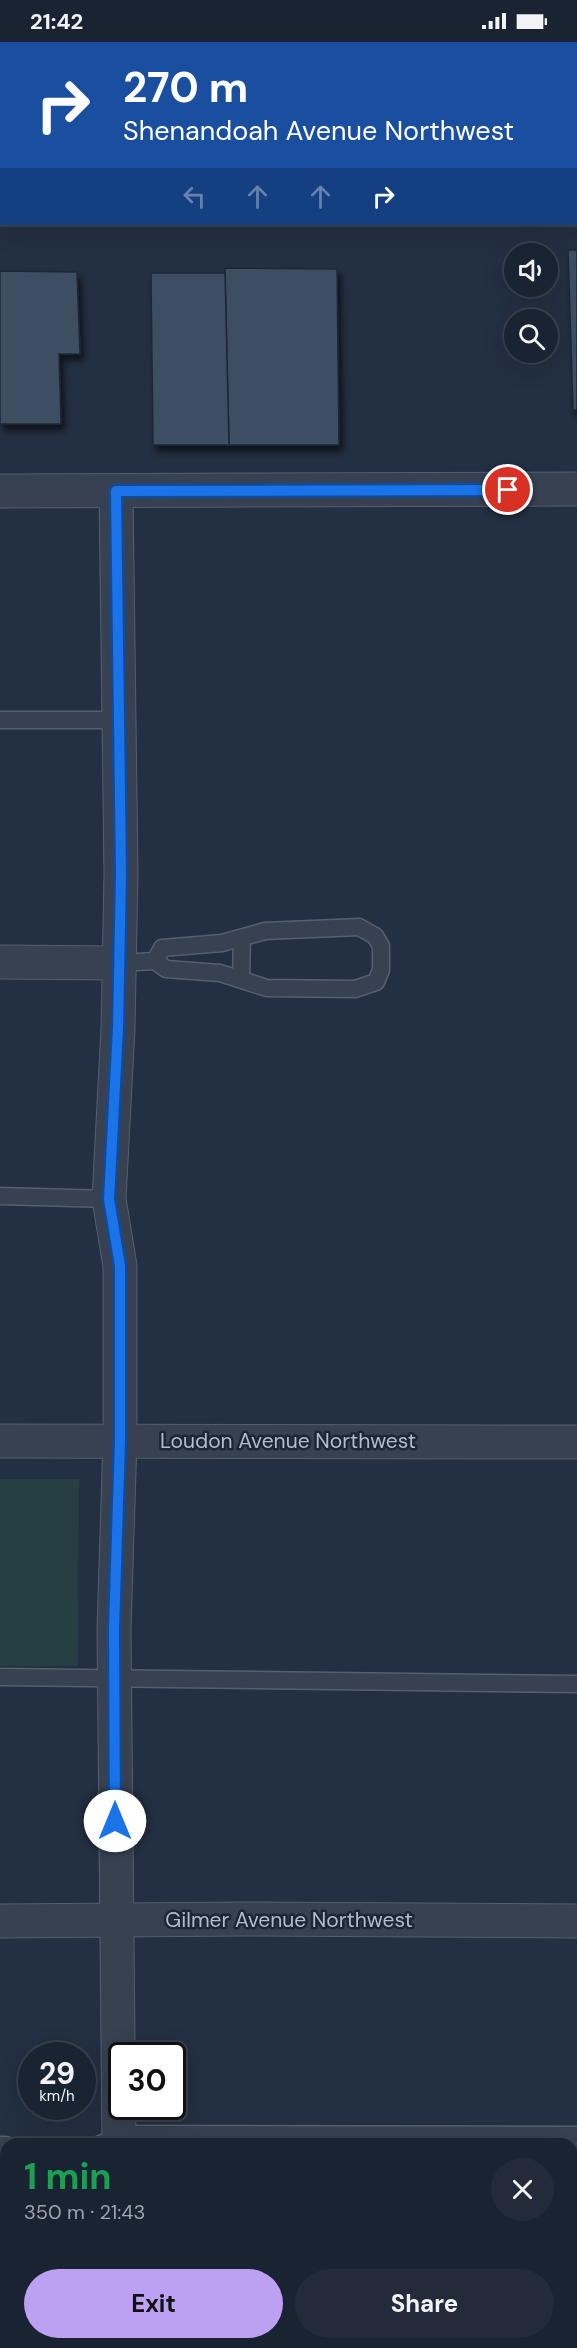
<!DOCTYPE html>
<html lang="en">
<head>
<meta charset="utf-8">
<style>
  body { margin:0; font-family:"DM Sans",sans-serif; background:#232b3a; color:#f1f3f6; height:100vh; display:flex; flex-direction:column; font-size:22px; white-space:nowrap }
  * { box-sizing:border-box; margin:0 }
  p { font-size:20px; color:#9fa4ac }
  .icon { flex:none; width:33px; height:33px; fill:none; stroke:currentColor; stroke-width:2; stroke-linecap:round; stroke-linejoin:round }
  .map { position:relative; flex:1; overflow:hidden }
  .sheet { position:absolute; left:0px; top:2096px; width:578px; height:212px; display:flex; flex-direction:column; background:#1a2332; border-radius:18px 18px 0 0; box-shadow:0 6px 24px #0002,0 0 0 2px #38404d }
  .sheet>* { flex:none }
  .banner { position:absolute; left:0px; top:0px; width:578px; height:183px; box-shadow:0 6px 24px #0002,0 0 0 2px #38404d; background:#1a4fa0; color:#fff; overflow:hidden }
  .buttons { position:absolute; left:504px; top:201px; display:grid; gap:12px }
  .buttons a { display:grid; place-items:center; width:54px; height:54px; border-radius:50%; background:#1a2332; box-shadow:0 6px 24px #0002,0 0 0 2px #38404d; font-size:30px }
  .speed { position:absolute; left:18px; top:2000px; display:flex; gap:12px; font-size:30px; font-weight:700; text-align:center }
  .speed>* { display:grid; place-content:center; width:78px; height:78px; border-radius:50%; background:#1a2332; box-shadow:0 6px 24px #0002,0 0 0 2px #38404d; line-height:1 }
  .speed small { font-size:15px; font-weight:400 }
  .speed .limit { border:3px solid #111; border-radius:9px; background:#fff; color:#111 }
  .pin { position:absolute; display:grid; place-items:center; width:51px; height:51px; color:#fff; margin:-26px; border:3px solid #fff; border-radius:50%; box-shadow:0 2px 6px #0007 }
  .me { position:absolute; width:66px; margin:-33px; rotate:0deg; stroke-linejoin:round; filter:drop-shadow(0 0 4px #0008) }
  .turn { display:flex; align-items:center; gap:21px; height:126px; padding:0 24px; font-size:27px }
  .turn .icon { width:78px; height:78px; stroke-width:2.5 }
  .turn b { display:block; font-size:42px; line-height:51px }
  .lanes { display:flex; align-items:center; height:57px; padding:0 24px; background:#0003; justify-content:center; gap:30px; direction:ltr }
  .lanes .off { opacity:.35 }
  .round { display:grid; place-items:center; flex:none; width:63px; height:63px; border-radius:32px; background:#232b3a }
  .overview { display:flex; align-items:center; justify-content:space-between; height:102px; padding:0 24px }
  h1 { font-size:36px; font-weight:700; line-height:45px; color:#1e9e55 }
  .cta { display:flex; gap:12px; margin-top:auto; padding:12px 24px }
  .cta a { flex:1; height:69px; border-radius:36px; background:#bca0f2; color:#111; font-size:24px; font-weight:700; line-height:69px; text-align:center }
  .cta a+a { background:#232b3a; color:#f1f3f6 }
  .status { display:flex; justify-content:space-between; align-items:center; height:42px; padding:0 30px; background:#1a2332; direction:ltr }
  .status svg { height:16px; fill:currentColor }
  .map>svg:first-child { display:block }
  .green { fill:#253f43 }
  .building { fill:#3e4d62; stroke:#1e2839; stroke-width:1.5; filter:url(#shadow) }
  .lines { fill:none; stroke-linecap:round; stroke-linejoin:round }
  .service-casing { stroke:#555f6f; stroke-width:19 }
  .minor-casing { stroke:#555f6f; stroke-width:35 }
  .tertiary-casing { stroke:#555f6f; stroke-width:35 }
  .service { stroke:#374152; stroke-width:16 }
  .minor { stroke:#374152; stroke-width:33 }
  .tertiary { stroke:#374152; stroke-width:33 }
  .rail { stroke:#596579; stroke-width:4.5; stroke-dasharray:6 6; stroke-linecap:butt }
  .route-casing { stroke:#114b97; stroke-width:15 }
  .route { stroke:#1a73e8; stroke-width:10 }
  .labels { text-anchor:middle; stroke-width:5; stroke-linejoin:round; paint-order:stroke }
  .street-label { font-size:21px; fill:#b4bccc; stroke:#1c2637 }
</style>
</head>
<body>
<div class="status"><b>21:42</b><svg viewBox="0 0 49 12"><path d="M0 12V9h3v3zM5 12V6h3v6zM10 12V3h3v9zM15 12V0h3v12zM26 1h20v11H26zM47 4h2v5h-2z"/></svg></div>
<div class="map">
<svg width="577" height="2306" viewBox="0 0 577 2306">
  <defs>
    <filter id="shadow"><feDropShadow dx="3.5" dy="6" stdDeviation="3" flood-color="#0009"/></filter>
  </defs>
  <rect width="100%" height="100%" fill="#232f42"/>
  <path class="green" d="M0,1437h79l-1,187h-78z"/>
  <g class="building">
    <path d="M568,208h9v160h-4z"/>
    <path d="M225,226l112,1 2,176h-110z"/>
    <path d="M0,229l77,1 3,82h-21l2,70h-61z"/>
    <path d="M151,231h74l4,172h-76z"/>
  </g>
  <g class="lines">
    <g class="service-casing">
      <g id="service">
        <path d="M0,678h119"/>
        <path d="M119,921l36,-2 11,8 54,4 47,15 88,1 21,-7 5,-12v-24l-6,-10 -16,-9 -94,4 -43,12 -60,5 -7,13"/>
        <path d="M241,937l1,-41"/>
        <path d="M0,1154l109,3"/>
        <path d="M0,1635l577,7"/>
        <path d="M100,2102l29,-10 448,1"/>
        <path d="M0,2103h6"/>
      </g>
    </g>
    <g class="minor-casing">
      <g id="minor">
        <path d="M116,449l5,383 -3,154 -9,171 11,67v174l-6,189 5,515"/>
        <path d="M0,920l119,1"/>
        <path d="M0,1399l577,1"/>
        <path d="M0,1879l242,-2 335,2"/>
        <path d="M0,2289h6"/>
        <path d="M448,2301l129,4"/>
        <path d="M118,2306v-5"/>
      </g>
    </g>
    <g class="tertiary-casing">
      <path id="tertiary" d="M0,449l577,-2"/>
    </g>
    <use href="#service" class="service"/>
    <use href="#minor" class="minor"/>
    <use href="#tertiary" class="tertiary"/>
    <g class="rail">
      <path d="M576,117l1,-1"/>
      <path d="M0,127h2"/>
      <path d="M576,136h1"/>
      <path d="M0,147h2"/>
      <path d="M231,183l6,-1"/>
    </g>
  </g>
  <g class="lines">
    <g class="route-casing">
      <path id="route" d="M115,1779l-1,-192 6,-189v-174l-11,-67 9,-171 3,-155 -5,-382 392,-1"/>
    </g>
    <use href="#route" class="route"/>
  </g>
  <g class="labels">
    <g class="street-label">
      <text x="288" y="1406">Loudon Avenue Northwest</text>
      <text x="289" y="1885">Gilmer Avenue Northwest</text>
    </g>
  </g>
</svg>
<div class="buttons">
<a><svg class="icon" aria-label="sound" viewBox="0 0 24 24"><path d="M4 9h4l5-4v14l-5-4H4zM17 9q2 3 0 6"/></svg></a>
<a><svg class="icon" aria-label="search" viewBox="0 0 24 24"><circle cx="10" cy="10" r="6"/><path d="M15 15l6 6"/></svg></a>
</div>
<div class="speed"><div>29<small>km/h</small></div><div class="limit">30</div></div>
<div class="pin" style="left:508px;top:448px;background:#d93025"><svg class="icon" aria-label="arrive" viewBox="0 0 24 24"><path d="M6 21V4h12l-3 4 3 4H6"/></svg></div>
<svg class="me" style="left:115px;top:1779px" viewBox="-20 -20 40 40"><circle r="19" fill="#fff"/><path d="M0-13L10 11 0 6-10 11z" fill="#1a73e8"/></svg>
<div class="banner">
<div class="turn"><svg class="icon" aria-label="right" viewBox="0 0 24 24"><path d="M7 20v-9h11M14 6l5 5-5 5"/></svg><div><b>270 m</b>Shenandoah Avenue Northwest</div></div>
<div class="lanes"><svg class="icon off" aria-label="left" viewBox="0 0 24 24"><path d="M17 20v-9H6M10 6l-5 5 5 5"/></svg><svg class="icon off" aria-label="ahead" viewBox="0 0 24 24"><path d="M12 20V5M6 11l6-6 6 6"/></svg><svg class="icon off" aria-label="ahead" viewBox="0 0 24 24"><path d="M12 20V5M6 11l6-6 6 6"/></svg><svg class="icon" aria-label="right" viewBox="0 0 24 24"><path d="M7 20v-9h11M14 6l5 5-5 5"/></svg></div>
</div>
<section class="sheet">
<div class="overview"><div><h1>1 min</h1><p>350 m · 21:43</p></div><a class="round"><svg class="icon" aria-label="close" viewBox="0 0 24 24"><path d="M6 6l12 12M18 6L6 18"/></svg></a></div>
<div class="cta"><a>Exit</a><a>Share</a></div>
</section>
</div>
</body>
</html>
